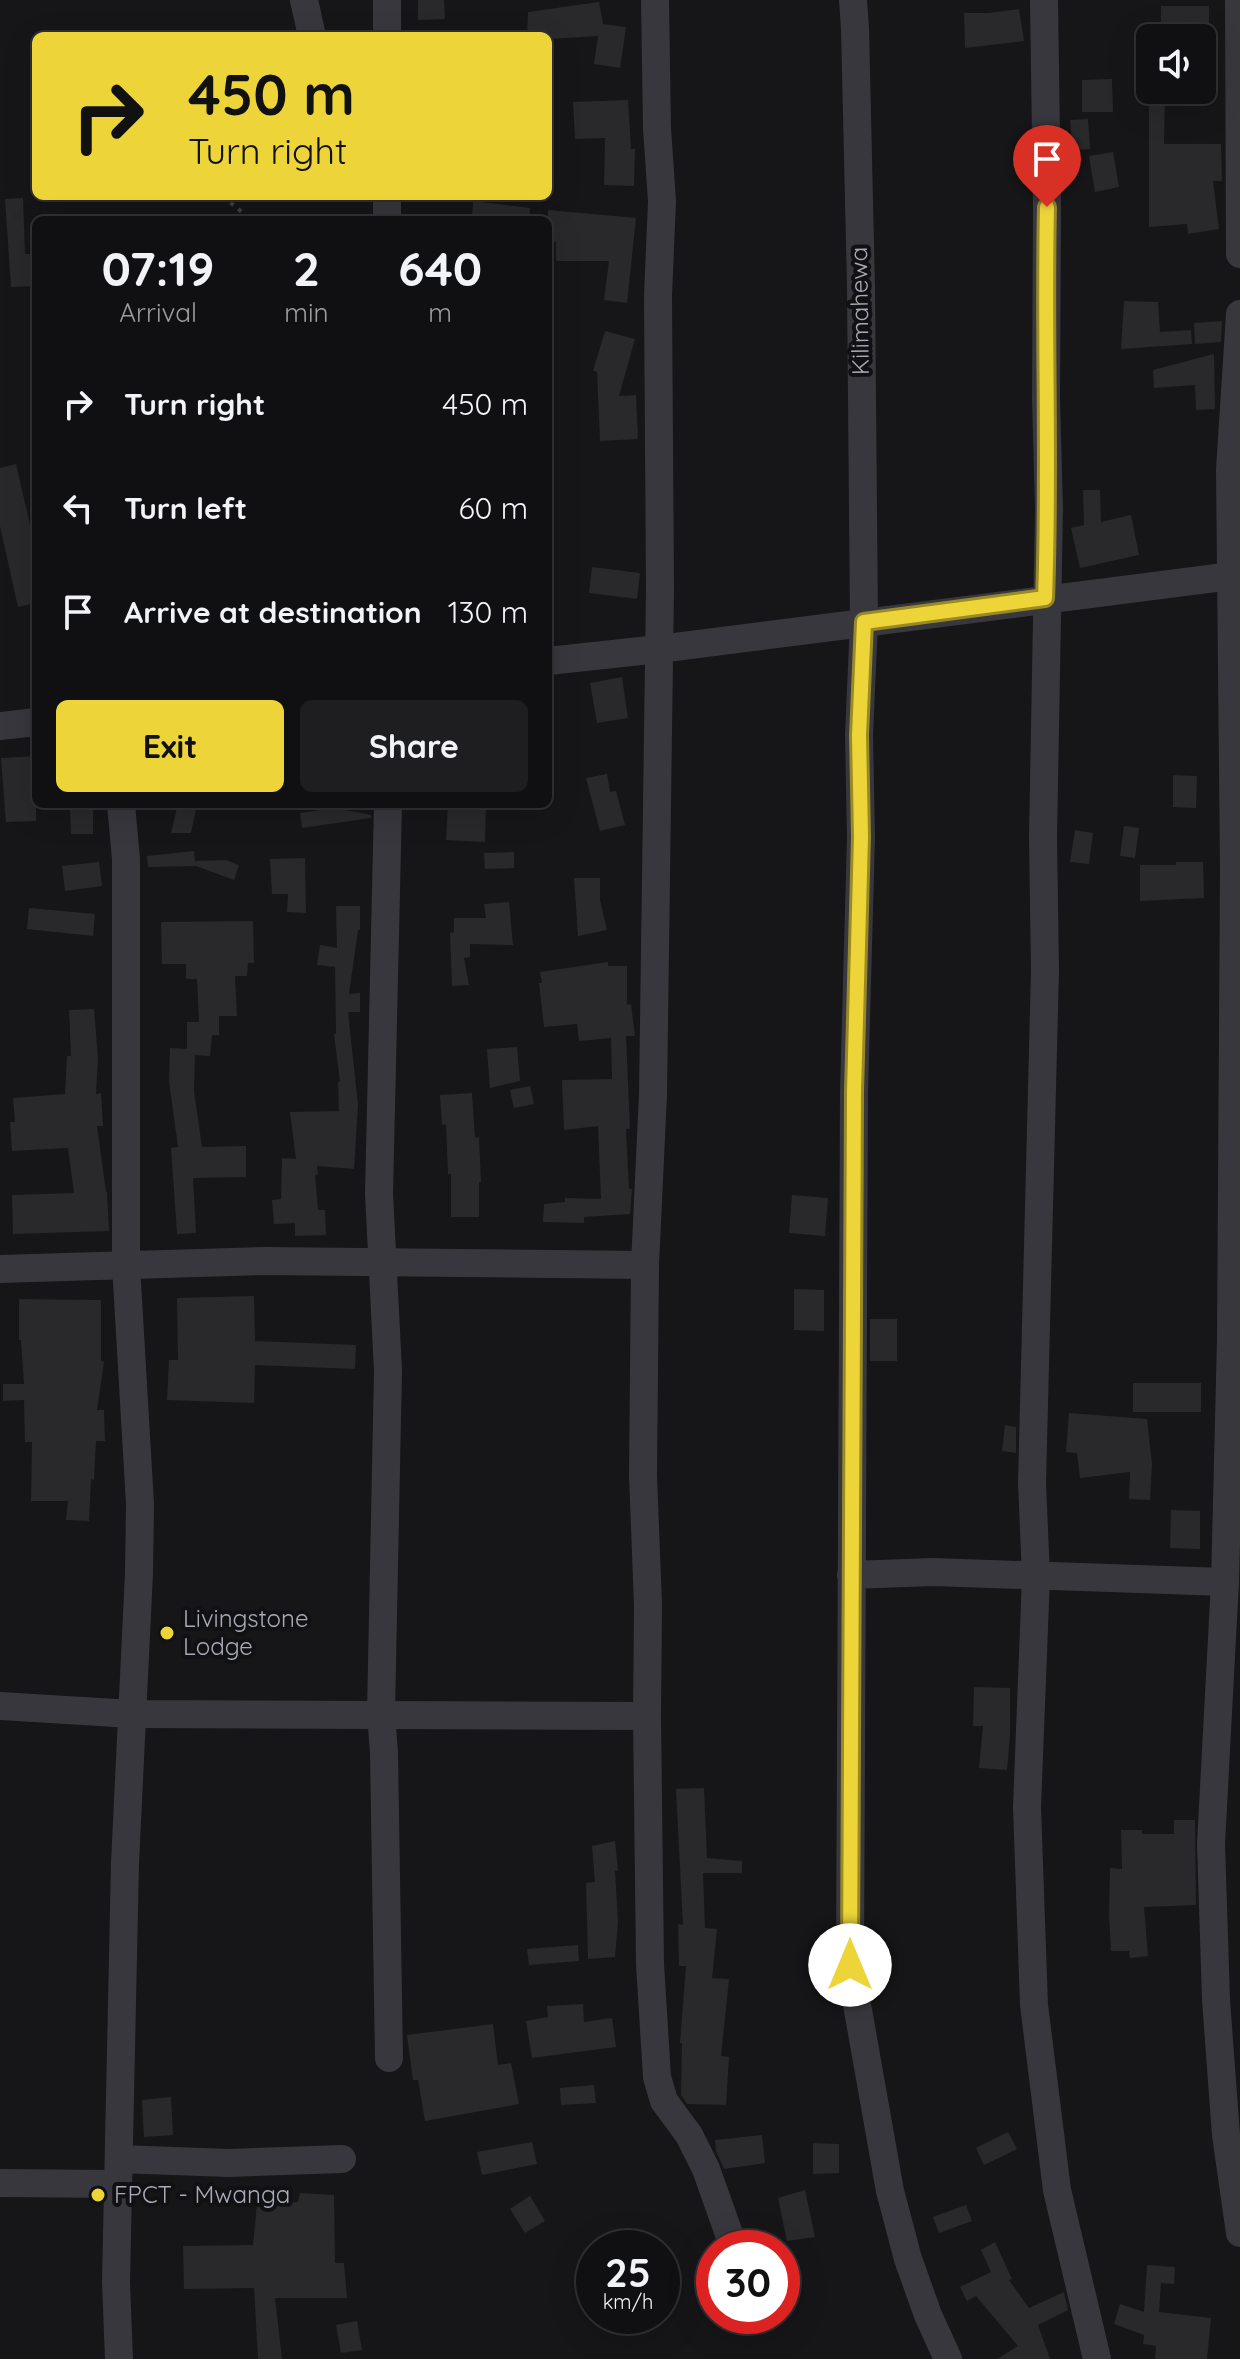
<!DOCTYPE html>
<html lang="en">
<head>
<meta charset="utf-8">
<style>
  body { margin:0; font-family:Quicksand,sans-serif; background:#1e1e20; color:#f1f3f6; height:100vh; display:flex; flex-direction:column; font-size:30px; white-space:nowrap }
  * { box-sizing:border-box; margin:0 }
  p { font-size:26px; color:#9c9d9f }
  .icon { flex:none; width:44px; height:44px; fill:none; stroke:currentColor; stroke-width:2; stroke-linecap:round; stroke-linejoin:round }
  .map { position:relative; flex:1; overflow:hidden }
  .side { position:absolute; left:32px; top:216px; width:520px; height:592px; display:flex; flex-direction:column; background:#101012; border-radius:12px; box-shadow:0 8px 32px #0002,0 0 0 2px #303032 }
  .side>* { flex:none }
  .hud { position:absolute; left:32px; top:32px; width:520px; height:168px; border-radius:12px; box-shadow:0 8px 32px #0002,0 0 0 2px #303032; background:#ecd439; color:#111; overflow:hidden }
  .fabs { position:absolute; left:1136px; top:24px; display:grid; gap:16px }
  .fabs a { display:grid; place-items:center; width:80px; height:80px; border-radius:12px; background:#101012; box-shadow:0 8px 32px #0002,0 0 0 2px #303032; font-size:40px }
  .speed { position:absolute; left:576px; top:2230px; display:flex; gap:16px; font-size:40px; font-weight:700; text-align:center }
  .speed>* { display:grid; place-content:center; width:104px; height:104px; border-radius:50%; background:#101012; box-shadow:0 8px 32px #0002,0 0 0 2px #303032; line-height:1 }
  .speed small { font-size:20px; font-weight:400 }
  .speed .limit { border:12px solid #d22; background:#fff; color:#111 }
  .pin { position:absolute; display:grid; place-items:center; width:68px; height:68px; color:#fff; margin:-82px -34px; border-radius:50% 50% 50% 0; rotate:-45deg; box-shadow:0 0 8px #0007 }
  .pin .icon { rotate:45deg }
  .me { position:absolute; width:88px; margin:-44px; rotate:0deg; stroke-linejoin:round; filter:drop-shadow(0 0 6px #0008) }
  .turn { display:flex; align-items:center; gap:28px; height:168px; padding:0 24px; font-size:36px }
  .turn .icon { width:104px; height:104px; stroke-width:2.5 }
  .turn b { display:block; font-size:56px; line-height:68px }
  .eta { display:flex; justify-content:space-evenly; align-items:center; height:136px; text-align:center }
  .eta b { font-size:48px; font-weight:700; line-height:56px }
  .button { display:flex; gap:16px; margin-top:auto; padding:16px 24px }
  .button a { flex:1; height:92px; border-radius:12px; background:#ecd439; color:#111; font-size:32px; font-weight:700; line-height:92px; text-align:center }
  .button a+a { background:#1e1e20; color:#f1f3f6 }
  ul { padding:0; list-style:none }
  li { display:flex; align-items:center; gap:24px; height:104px; padding:0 24px }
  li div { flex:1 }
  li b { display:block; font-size:30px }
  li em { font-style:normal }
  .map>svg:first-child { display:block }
  .building { fill:#29292c }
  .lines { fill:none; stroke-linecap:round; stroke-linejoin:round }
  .path { stroke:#3d3d44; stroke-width:4; stroke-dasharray:4 6; stroke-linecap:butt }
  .minor { stroke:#37373d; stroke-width:28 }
  .route-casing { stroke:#998a25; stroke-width:20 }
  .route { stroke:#ecd439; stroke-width:14 }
  .poi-dot { fill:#ecd439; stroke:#111113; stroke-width:3 }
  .labels { text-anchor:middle; stroke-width:8; stroke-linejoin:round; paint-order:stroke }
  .street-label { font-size:24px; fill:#a8aab7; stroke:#111113 }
  .poi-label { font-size:24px; fill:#a8aab7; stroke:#111113; text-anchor:start }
</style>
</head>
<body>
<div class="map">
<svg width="1240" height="2359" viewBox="0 0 1240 2359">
  <rect width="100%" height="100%" fill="#161618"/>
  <g class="building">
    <path d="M418,0h26l1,19 -27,1z"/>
    <path d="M599,2l4,22 23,3 -6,41 -26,-4 4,-28 -48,3v-3h-23l1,-24z"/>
    <rect x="1161" y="6" width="48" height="32"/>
    <path d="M1019,9l5,32 -59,7 -1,-35h24z"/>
    <path d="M1112,79l1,33h-31v-32z"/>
    <path d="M1149,90h16l-1,54h57l1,37h-9l6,48 -31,5 -1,-10 -38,3z"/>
    <path d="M628,100l3,49h4l-1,37 -30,-1 1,-47 -30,1 -2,-37z"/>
    <path d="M1088,119l2,30 -17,1 -3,-30z"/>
    <path d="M1113,152l6,35 -24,5 -6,-36z"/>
    <path d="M23,198l2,56h11v32l-25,1 -6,-88z"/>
    <path d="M473,201l57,7 -1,12h-57z"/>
    <path d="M548,210l88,8 -9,85 -23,-3 5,-39h-53v-19h-8z"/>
    <path d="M1124,301l34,1 2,30 31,-2 1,14 -71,5z"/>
    <path d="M1222,321l-1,21 -26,2 -1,-21z"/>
    <path d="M605,331l30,8 -16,57 17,-1 2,44 -38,2 -3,-69 -4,-1z"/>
    <path d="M1214,354l1,55 -19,1 -1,-25 -41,3 -1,-18z"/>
    <path d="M16,464l20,86v53l-18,4 -18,-81v-58z"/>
    <path d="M1083,490h17l1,32 30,-7 8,40 -59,13 -9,-40 13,-3z"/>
    <path d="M592,567l48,6 -3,26 -48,-6z"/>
    <path d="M622,677l6,41 -31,5 -7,-40z"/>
    <path d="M36,756v65l-30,1 -5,-64z"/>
    <path d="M607,774l3,18 6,-1 9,34 -25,6 -14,-53z"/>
    <path d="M1173,775l24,1 -1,32 -23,-1z"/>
    <path d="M178,804h19l-6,29h-20z"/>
    <path d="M448,804h38l-1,38 -39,-2z"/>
    <path d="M70,808h23v26h-22z"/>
    <path d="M335,808l36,7v3l-69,10 -2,-15z"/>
    <path d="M1124,826l15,2 -4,30 -15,-2z"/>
    <path d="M1075,830l18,3 -4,31 -19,-2z"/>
    <path d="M194,851l1,10 31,-1 13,5 -5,15 -38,-14 -48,1 -1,-11z"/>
    <path d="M514,852v16l-29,1 -1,-16z"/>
    <path d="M305,858l1,55 -19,-1 1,-18h-16l-2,-35z"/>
    <path d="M99,862l3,24 -37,5 -3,-25z"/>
    <path d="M1176,862h27l1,36 -64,3v-36h36z"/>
    <path d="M574,878h26v22l7,30 -29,6z"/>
    <path d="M509,902l4,43 -43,-1v13l-6,1 5,27 -17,1 -2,-53 4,-1v-14h32l-2,-14z"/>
    <path d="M336,906h24v24h-2l-9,64 11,-1v19h-12l10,93 -4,64 -37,-3 1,8 -3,1 3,35h7l1,25 -31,1v-13l-21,1 -2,-24 9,-1 1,-41 14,1 -6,-47 49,-1 -1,-29h2l-6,-48h2l-1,-67 -18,-2 3,-20 17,3z"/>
    <path d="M29,908l66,6 -2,22 -66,-7z"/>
    <path d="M253,921l1,42h-6l-1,13h-12l2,40h-18v19h-7l-2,21 -15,-1 -1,36 8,56 44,-1v31l-53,1 3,55 -19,1 -6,-86 7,-1 -9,-66 1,-33 17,1v-27h12l-2,-43h-11v-15h-24l-1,-42z"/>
    <path d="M608,962v4h19v39l4,-1 4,32h-9l4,93h-4l3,60h3l-2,25 -46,3v6l-41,-1 1,-18 21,-2v-4l36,1 -3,-73 -34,4 -2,-50 50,-1 -1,-41 -32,3 -2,-17 -33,3 -5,-44h3l-2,-11z"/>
    <path d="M94,1009l4,49 -2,36 5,-1 2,33h-6l9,66h1l2,39 -96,3 -1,-39 62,-2 -6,-45 -56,3 -2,-29h5l-2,-24 52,-4 2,-38h4l-2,-46z"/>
    <path d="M517,1047l3,34 -30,7 -3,-39z"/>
    <path d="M530,1086l4,18 -20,4 -4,-18z"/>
    <path d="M472,1093l3,45 4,-1 2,45h-2v35h-28v-43h-3l-2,-50 -4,1 -2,-30z"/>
    <path d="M792,1195l36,3 -3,38 -36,-3z"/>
    <path d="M794,1289l30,1v41l-30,-1z"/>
    <path d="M254,1296l1,45 101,4 -1,24 -100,-4 -1,38 -87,-3 2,-40h9l-1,-62z"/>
    <path d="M19,1299l82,1v61l3,1 -7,48h7l1,31h-9l-2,39 -3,-1 -2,42 -23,-1 2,-19h-37l1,-59h-7l-1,-42 -21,1v-17h21l-3,-44h-2z"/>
    <rect x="870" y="1319" width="27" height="42"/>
    <rect x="1133" y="1383" width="68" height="29"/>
    <path d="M1069,1413l78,6 5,45 -2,36 -21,-1 1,-27 -50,6 -3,-25 -11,-1z"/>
    <path d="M1005,1425l11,2v26l-14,-2z"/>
    <path d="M1171,1510l29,1v38l-30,-1z"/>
    <path d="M974,1687l36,1v47l-3,35 -28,-2 4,-42h-10z"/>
    <path d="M704,1788l3,70 35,3v12h-39l2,55 12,1 -5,49 17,1 -8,77 8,1 -3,48 -39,-1 -6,-9 1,-52h-2l6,-77h-7l-1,-42 5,1 -7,-136z"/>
    <path d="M1174,1820h21l1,85 -52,2 4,49 -18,2 -1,-7h-18l-2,-35 1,-48 12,1 -1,-39h21v4h32z"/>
    <path d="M615,1841l3,30h-3l3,52 -3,34 -27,2 -2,-76 9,-1 -3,-36z"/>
    <path d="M578,1945l1,16 -50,4 -2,-16z"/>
    <path d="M583,2004l1,18 28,-4 4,29 -84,11 -6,-37 22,-4 -1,-11z"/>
    <path d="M493,2024l5,41 13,-2 8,41 -94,17 -7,-41h-5l-6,-45z"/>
    <path d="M594,2085l2,18 -35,2 -1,-17z"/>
    <path d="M171,2097l2,38 -29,2 -2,-37z"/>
    <path d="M1008,2132l9,17 -33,16 -8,-17z"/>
    <path d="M762,2135l3,28 -41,6 -8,-18 -1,-11z"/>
    <path d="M532,2142l5,22 -55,11 -5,-23z"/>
    <path d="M813,2143l26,1v29l-26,1z"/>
    <path d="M805,2190l10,47 -28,4 -9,-43z"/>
    <path d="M300,2193l34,2 1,68h9l3,35h-72l7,61h-24l-4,-71 -70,1 -1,-43 70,-1 4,-41 41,-2z"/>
    <path d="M530,2196l15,25 -20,12 -15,-24z"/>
    <path d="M966,2205l6,16 -33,12 -6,-16z"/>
    <path d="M995,2242l17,37 -3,1 20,28 35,-16 4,18 -30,15 12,34h-53l21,-13 -42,-50 -9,5 -7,-14 31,-15 -10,-22z"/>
    <path d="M1147,2265l28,2 -1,17 -13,-1 -2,29 52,6 -4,41h-52l1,-13 -13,-2 1,-9 -30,-11 6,-20 24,8z"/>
    <path d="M357,2321l5,29 -21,3 -5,-28z"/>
  </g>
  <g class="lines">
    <g class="path">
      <path d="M32,128l4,-2"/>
      <path d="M223,196l28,24"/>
    </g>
    <g class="minor">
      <path d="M304,0l8,36"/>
      <path d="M387,0v36"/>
      <path d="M655,0l2,128 5,73 -4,95 2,293 -7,505 -8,171 -2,210 5,130 -1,111 3,248 7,113 7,24 25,34 17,34 28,79"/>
      <path d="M853,0l2,28 6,259 3,335 -5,113 2,102 -7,255 -4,873 40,226 18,68 20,56 20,44"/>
      <path d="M1044,0l3,207 -1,192 3,110 -6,329 2,132 -13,513 4,94 -9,230 7,198 23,185 40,169"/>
      <path d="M1239,0l1,254"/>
      <path d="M387,196v24"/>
      <path d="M1240,314l-10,156 4,399 -3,470 -6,243 -14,262 5,156 10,135 14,98"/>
      <path d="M548,661l111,-12 581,-74"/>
      <path d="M0,726l36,-4"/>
      <path d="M388,804l-9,390 9,176 -7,343 3,40 5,305"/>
      <path d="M0,1269l266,-8 379,4"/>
      <path d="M851,1575l82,-3 292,10"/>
      <path d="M0,1706l132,8 515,2"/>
      <path d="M119,2159l110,4 113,-4"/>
      <path d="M0,2183l118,1"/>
      <path d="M119,2359l-3,-77 9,-419 14,-290 1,-69 -14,-239v-406l-5,-55"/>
    </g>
  </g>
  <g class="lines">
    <g class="route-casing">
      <path id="route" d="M850,1965l4,-873 7,-255 -2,-102 5,-113 181,-24c5,-130 -1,-260 2,-391"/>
    </g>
    <use href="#route" class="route"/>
  </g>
  <g class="poi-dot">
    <circle cx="167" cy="1633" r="8"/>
    <circle cx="98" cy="2195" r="8"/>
  </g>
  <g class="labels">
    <g class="street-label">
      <text transform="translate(860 311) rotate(-91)" y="8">Kilimahewa</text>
    </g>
    <g class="poi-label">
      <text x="183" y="1627">Livingstone<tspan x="183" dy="28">Lodge</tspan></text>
      <text x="114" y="2203">FPCT - Mwanga</text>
    </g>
  </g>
</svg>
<div class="fabs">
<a><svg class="icon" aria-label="sound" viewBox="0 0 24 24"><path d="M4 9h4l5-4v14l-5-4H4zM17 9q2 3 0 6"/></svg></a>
</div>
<div class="speed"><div>25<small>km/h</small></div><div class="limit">30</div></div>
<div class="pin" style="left:1047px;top:207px;background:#d93025"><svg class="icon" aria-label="arrive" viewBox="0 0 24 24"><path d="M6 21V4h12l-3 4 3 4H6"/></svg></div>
<svg class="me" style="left:850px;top:1965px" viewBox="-20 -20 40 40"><circle r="19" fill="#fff"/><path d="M0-13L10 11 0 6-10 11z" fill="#ecd439"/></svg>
<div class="hud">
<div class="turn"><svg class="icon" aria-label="right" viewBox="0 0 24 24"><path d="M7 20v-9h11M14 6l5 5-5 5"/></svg><div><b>450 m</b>Turn right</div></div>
</div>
<section class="side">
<div class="eta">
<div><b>07:19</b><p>Arrival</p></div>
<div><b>2</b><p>min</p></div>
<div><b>640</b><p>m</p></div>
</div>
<ul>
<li><svg class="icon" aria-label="right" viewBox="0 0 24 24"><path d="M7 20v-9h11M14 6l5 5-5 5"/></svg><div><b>Turn right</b></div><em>450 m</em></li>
<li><svg class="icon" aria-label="left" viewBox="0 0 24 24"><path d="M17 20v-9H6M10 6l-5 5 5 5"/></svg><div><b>Turn left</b></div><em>60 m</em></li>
<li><svg class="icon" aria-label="arrive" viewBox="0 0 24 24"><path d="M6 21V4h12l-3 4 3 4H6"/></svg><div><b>Arrive at destination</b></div><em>130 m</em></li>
</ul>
<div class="button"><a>Exit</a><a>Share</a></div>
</section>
</div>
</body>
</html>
